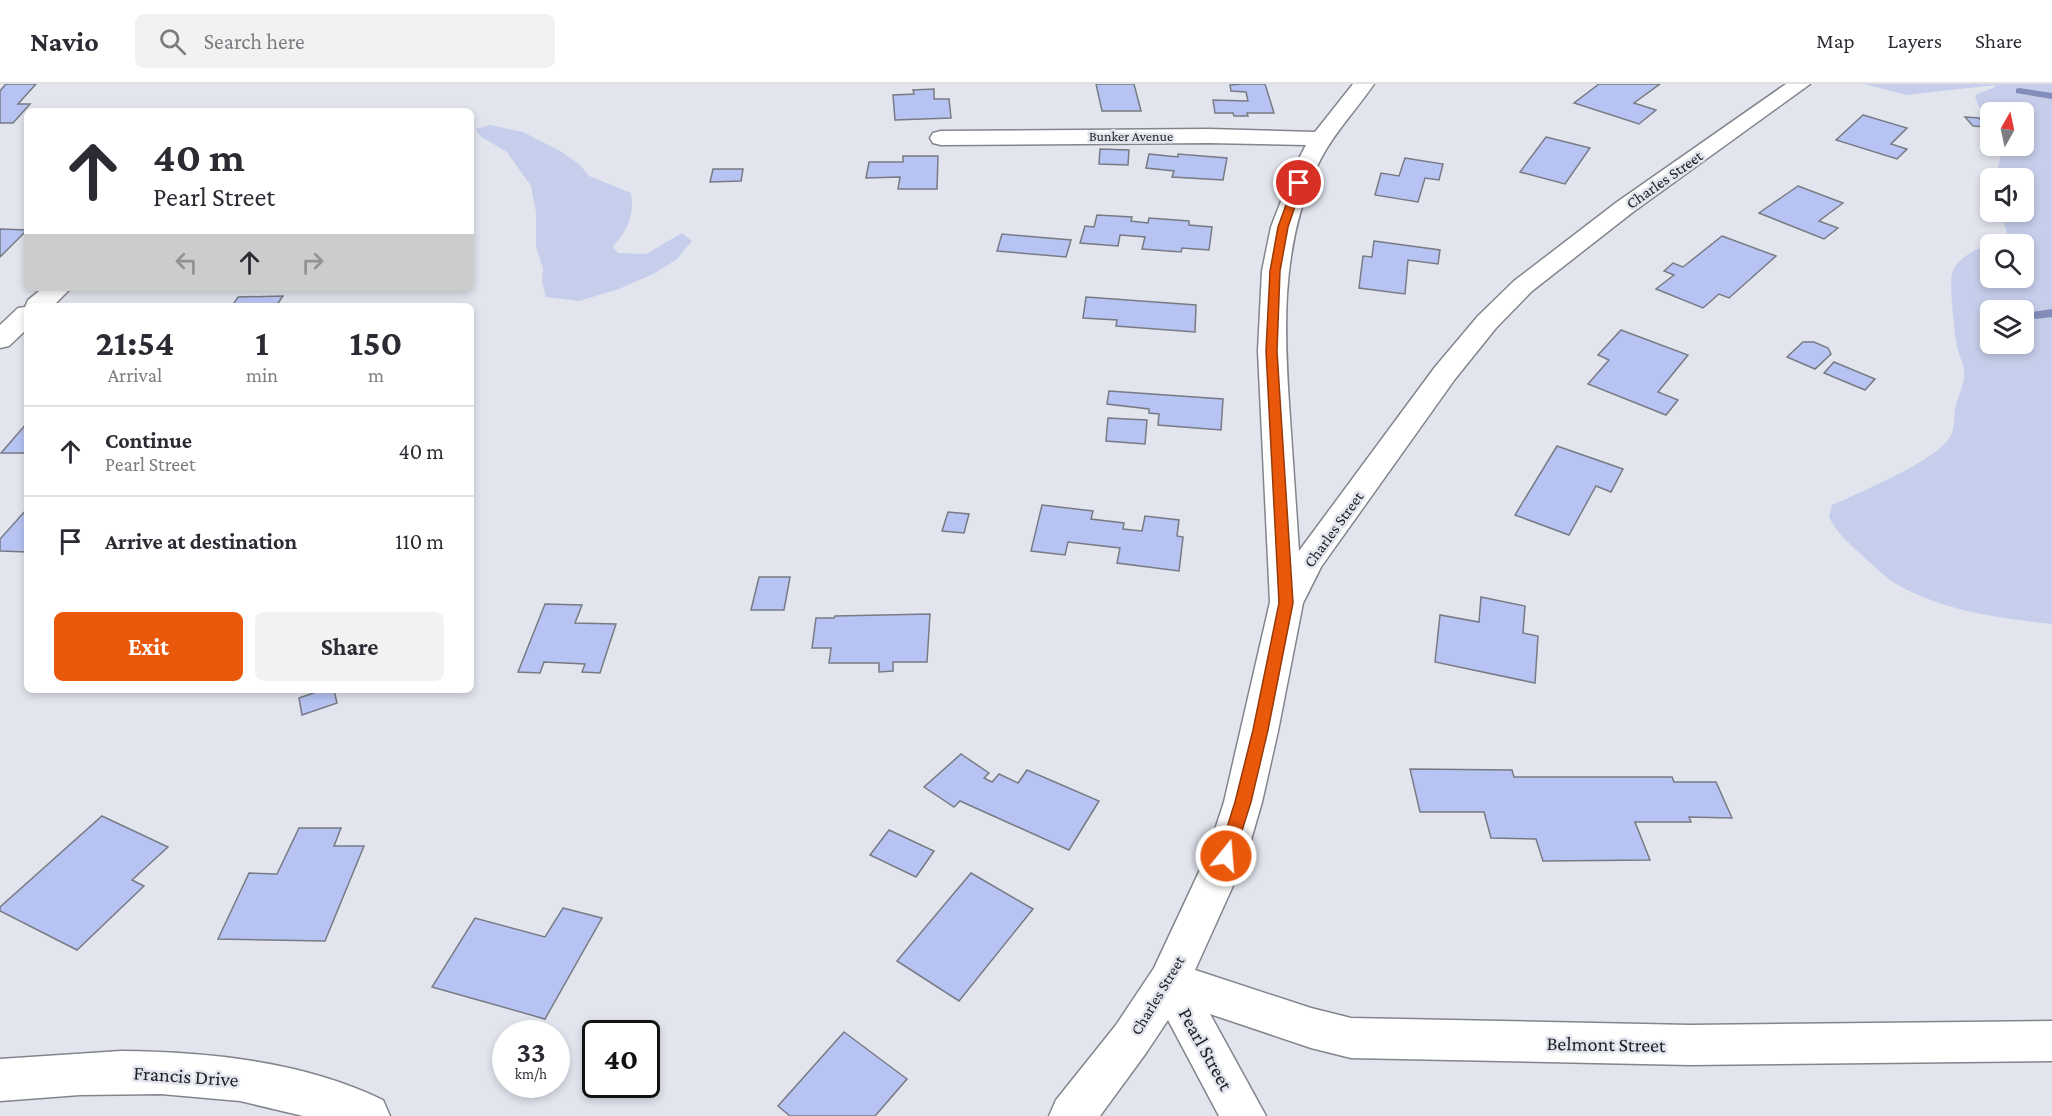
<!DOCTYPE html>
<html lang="en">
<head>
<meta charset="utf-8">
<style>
  body { margin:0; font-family:"Crimson Pro",serif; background:#f2f2f3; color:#2b2b33; height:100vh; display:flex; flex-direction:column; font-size:22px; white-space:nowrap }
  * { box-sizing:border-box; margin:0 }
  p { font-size:20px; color:#7c7c81 }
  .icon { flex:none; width:33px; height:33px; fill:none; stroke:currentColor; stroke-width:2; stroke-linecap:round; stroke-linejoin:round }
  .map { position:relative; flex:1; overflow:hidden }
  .side { position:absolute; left:24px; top:219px; width:450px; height:390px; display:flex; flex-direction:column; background:#fff; border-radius:9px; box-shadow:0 3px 9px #0003 }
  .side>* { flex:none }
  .hud { position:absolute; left:24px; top:24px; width:450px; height:183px; border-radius:9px; box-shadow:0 3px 9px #0003; background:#fff; color:#2b2b33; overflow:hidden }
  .needle { width:39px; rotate:9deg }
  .buttons { position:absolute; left:1980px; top:18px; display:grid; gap:12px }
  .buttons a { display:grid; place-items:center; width:54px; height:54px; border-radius:9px; background:#fff; box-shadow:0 3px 9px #0003; font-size:30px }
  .speed { position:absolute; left:492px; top:936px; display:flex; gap:12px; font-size:30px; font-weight:700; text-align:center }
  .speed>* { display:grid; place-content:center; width:78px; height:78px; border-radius:50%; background:#fff; box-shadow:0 3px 9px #0003; line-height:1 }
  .speed small { font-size:15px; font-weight:400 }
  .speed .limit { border:3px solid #111; border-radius:9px; background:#fff; color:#111 }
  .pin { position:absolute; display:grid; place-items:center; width:51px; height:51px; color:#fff; margin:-26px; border:3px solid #fff; border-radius:50%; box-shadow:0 2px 6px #0007 }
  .me { position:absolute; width:66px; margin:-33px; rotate:17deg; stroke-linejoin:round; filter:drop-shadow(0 0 4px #0008) }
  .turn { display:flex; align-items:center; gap:21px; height:126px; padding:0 30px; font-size:27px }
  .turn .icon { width:78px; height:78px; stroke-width:2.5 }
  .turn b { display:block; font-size:42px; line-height:51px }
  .lanes { display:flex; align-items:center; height:57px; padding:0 30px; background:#0003; justify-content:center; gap:30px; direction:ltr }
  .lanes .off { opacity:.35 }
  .eta { display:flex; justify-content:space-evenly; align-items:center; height:102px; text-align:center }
  .eta b { font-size:36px; font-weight:700; line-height:42px }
  .button { display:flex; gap:12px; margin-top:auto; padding:12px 30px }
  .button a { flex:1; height:69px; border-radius:9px; background:#ea580c; color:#fff; font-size:24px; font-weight:700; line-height:69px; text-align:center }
  .button a+a { background:#f2f2f3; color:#2b2b33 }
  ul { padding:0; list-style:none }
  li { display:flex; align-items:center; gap:18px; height:90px; padding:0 30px; border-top:2px solid #e1e1e2 }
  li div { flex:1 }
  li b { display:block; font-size:22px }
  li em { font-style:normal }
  header { display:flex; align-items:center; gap:36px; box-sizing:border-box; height:84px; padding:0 30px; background:#fff; border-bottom:2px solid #e1e1e2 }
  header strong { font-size:28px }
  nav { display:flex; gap:33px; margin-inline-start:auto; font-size:21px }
  .search { width:420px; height:54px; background:#f2f2f3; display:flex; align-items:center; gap:15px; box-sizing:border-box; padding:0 21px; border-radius:9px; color:#7c7c81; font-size:22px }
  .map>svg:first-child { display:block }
  .green { fill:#c6ceeb; fill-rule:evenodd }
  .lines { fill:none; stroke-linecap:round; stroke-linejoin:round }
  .stream { fill:#828db9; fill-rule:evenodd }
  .building { fill:#b7c3f2; stroke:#787b83; stroke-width:1.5 }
  .minor-casing { stroke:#83858d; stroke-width:3 }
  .minor { fill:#fff; fill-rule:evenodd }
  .route { fill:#ea580c; stroke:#983908; stroke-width:1.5 }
  .labels { text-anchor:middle; stroke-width:5; stroke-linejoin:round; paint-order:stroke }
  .far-street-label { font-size:14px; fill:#212226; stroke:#e2e5ee }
  .street-label { font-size:16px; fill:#212226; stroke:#e2e5ee }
  .near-street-label { font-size:20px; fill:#212226; stroke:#e2e5ee }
</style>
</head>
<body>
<header>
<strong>Navio</strong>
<div class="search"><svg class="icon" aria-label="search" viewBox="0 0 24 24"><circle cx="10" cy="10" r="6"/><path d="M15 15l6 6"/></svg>Search here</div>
<nav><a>Map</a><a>Layers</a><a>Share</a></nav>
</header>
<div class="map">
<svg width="2052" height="1032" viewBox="0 0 2052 1032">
  <rect width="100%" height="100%" fill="#e2e5ee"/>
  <g class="green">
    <path d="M1864,0h188v540c-54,-6 -111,-13 -159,-42 -10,-7 -19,-16 -28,-24 -15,-14 -27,-23 -36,-41l3,-12c29,-13 98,-42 116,-65 7,-8 6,-21 7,-30 2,-14 11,-27 9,-41 -1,-7 -5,-14 -7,-22 -2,-12 -8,-62 -5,-73 4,-16 24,-25 38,-29v33h34v-34h-32l15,-5v-7l-8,-20h25v-34h-28c0,-10 7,-22 5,-32h23v-34h-34v8c-8,-9 -13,-13 -15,-25l20,-8v-2l-88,10zM1990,226h34v34h-34z"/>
    <path d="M490,41l33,7 39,20 18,13 9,11 42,17c4,23 -4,37 -18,54l5,6 28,1 36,-21 10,8 -16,19 -23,14 -34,15 -40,12 -33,-4 -4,-15 1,-14 -7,-21v-35l-5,-26 -24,-34 -27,-16 -4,-7z"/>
  </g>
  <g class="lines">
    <g class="stream">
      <path d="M2019,4l33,5v6l-36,-6v-4z"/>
      <path d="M2052,225v8l-16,2 -6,-4 2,-3z"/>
    </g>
  </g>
  <g class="building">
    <path d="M6,0h30l-18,20h12l-17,19h-13v-32z"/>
    <path d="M1096,0h38l7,27h-39z"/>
    <path d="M1242,0h23l9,29h-27l1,3h-14l-1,-3h-18l-2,-13 35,1 -2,-9 -15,-1 -1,-6z"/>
    <path d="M1599,0h61l-26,19 22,7 -17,14 -65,-21z"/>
    <path d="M934,5v10h15l2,19 -56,2 -2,-25 21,-1 -1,-4z"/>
    <path d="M1863,31l44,13 -16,16 16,5 -10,10 -61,-19z"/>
    <path d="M1965,33l14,1 8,9 -14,-1z"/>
    <path d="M1546,53l44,11 -25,36 -45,-12z"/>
    <path d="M1100,65l29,1 -1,15 -29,-1z"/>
    <path d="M1149,70l29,3v-3l49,4 -4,22 -51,-3 2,-6 -28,-3z"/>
    <path d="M903,72h35l-1,33h-39l2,-12 -34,1 3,-16h34z"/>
    <path d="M1405,74l38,6 -4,16 -14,-2 -7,24 -43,-7 6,-22 18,3z"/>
    <path d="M713,85h30l-2,12 -31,1z"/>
    <path d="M1798,102l45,17 -24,18 19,7 -14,11 -65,-26z"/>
    <path d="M1097,131l35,2 -1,4 17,2 1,-5 40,3v4l23,2 -3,23 -27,-2 -1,4 -39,-3 3,-12 -25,-2 -2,11 -38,-3 5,-17 9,1z"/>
    <path d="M0,145l27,1 -27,27z"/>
    <path d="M1002,150l69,6 -5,17 -69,-6z"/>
    <path d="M1722,152l54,20 -47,42 -10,-4 -16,14 -47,-19 18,-14 -10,-4 9,-8 10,4z"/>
    <path d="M1374,157l66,9 -2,14 -30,-4 -3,34 -46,-6 4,-32 9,1z"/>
    <path d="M283,212l-7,10h-44l6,-9z"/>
    <path d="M1086,213l110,8 -1,27 -79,-6 1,-6 -34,-2z"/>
    <path d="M1621,246l67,25 -30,37 20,8 -12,15 -78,-31 21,-24 -11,-5z"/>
    <path d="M1803,258h11l14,6 3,6 -16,15 -28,-12z"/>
    <path d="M1834,278l41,17 -10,11 -41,-17z"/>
    <path d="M1109,307l114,8 -2,31 -63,-5 1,-11 -10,-1v-4l-42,-5z"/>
    <path d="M1108,334l39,2 -2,24 -39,-3z"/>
    <path d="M27,339v30h-26z"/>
    <path d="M1557,362l66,23 -12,23 -15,-6 -27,49 -54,-20z"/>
    <path d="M1042,421l51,6 -2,8 33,4 -1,6 19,2 3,-15 34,4 -2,16 6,1 -4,34 -62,-8 3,-15 -52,-6 -3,13 -34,-4z"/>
    <path d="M27,425v43l-27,-1v-12z"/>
    <path d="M948,428l21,2 -5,19 -22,-2z"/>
    <path d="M759,493h31l-6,33h-33z"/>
    <path d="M1481,513l44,9 -2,27 15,3 -3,47 -100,-21 5,-47 39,7z"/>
    <path d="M545,520l37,1 -7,18 41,1 -16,49 -18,-1 3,-8 -41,-2 -4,11 -22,-1z"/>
    <path d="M930,530l-3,48h-34v9l-14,1v-9h-50l2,-15h-19l4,-30h18l1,-2z"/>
    <path d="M322,606h12l3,13 -35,12 -3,-17z"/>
    <path d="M961,670l28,19 -5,5 8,4 7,-8 19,9 9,-13 72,31 -30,49 -109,-49 -6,6 -30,-20z"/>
    <path d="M1410,685l102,1 2,7h158l2,5h42l16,36 -43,-1 2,5h-56l15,38 -107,1 -7,-22 -45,-1 -7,-26h-64z"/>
    <path d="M102,732l66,31 -36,33 12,6 -67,64 -77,-39v-4z"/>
    <path d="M299,744h42l-7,18h30l-39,95 -107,-2 31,-66 28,1z"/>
    <path d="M889,746l45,21 -18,26 -46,-22z"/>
    <path d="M971,789l62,36 -74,92 -62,-40z"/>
    <path d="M563,824l39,10 -57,101 -113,-32 43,-69 70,19z"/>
    <path d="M844,948l63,47 -32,37h-85l-12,-10z"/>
  </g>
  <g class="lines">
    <g class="minor-casing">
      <g id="minor">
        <path d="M1353,0h21c-20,29 -45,54 -59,87 -35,81 -31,161 -25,247 3,44 6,88 9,133l136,-184 43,-51 36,-35 103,-79 169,-118h24l-177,128 -101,79 -36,37 -41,51 -134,188 -18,36 -25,128 -16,71 -16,55 -51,113 116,38 40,10 339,7 362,-4v40l-362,4 -339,-7 -40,-10 -101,-34 56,102h-47l-51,-96 -22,33 -46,63h-51l7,-16 60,-75 38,-57 52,-111 18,-55 46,-200 -12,-251 4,-80 9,-44 22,-57 13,-25 -97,-2 -268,2 -8,-2 -3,-5 3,-5 8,-2 268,-2 106,3z"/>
        <path d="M43,204h28l-18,18h-26v23l-18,17 -9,2v-23l18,-17 7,-1 3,-7z"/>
        <path d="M121,967c88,1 181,10 262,49l7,16h-87l-63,-15 -79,-7 -81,1 -80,6v-42z"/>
      </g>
    </g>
    <use href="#minor" class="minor"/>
  </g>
  <path class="route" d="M1299,96l4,3 -15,44 -8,44 -3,80 16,252 -25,127 -17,72 -17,54 -2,5 -6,2 -6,-2 -2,-5 17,-54 18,-72 26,-127 -13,-252 4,-80 8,-44 16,-44z"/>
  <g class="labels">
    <g class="far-street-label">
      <text x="1131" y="57">Bunker Avenue</text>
    </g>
    <g class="street-label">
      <text transform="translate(1664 95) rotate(-35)" y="6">Charles Street</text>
      <text transform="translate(1333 445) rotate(-54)" y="6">Charles Street</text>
      <text transform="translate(1157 911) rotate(-59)" y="6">Charles Street</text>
    </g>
    <g class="near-street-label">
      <text transform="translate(1606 960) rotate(1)" y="7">Belmont Street</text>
      <text transform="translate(1206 965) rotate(61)" y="7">Pearl Street</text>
      <text transform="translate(186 992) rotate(4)" y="7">Francis Drive</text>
    </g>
  </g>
</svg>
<div class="buttons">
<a><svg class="needle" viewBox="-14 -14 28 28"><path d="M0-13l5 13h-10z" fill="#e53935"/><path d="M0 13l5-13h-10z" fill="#7c7c81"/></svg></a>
<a><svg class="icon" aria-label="sound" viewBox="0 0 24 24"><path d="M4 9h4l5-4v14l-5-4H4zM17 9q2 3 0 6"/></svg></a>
<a><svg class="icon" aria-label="search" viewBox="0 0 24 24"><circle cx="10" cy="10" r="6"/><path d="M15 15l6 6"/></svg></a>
<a><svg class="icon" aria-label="layers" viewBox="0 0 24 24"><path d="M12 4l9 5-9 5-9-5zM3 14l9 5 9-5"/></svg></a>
</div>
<div class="speed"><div>33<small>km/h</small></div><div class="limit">40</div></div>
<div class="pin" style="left:1299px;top:99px;background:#d93025"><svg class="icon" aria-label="arrive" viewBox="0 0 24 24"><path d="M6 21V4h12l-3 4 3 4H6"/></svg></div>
<svg class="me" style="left:1226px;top:772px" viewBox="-20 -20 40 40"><circle r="17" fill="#ea580c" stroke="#fff" stroke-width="3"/><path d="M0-11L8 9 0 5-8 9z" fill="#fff"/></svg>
<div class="hud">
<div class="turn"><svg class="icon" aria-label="ahead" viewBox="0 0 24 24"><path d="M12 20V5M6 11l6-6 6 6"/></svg><div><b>40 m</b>Pearl Street</div></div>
<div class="lanes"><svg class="icon off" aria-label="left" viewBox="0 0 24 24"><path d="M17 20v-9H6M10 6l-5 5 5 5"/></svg><svg class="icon" aria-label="ahead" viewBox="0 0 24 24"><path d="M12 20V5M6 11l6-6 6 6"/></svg><svg class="icon off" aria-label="right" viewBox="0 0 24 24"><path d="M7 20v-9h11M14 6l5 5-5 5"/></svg></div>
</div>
<section class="side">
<div class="eta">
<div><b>21:54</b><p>Arrival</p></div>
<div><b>1</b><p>min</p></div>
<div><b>150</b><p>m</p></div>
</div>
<ul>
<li><svg class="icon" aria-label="ahead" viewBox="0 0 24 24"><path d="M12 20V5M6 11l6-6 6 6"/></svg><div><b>Continue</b><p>Pearl Street</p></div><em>40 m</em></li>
<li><svg class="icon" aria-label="arrive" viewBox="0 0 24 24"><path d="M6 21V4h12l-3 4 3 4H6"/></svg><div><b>Arrive at destination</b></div><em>110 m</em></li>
</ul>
<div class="button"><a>Exit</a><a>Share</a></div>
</section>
</div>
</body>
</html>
